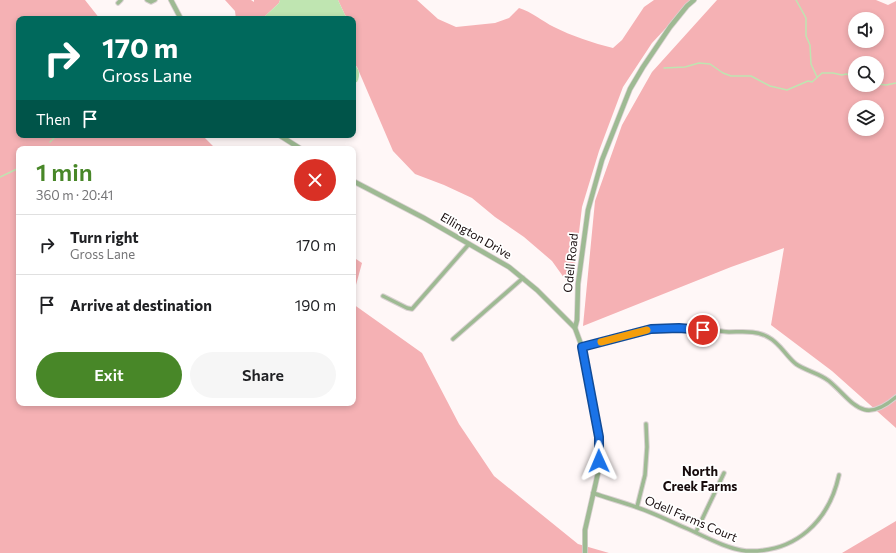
<!DOCTYPE html>
<html lang="en">
<head>
<meta charset="utf-8">
<style>
  body { margin:0; font-family:Commissioner,sans-serif; background:#f6f6f6; color:#202124; height:100vh; display:flex; flex-direction:column; font-size:15px; white-space:nowrap }
  * { box-sizing:border-box; margin:0 }
  p { font-size:13px; color:#757577 }
  .icon { flex:none; width:22px; height:22px; fill:none; stroke:currentColor; stroke-width:2; stroke-linecap:round; stroke-linejoin:round }
  .map { position:relative; flex:1; overflow:hidden }
  .sheet { position:absolute; left:16px; top:146px; width:340px; height:260px; display:flex; flex-direction:column; background:#fff; border-radius:8px; box-shadow:0 2px 6px #0003 }
  .sheet>* { flex:none }
  .banner { position:absolute; left:16px; top:16px; width:340px; height:122px; border-radius:8px; box-shadow:0 2px 6px #0003; background:#00695c; color:#fff; overflow:hidden }
  .fabs { position:absolute; left:848px; top:12px; display:grid; gap:8px }
  .fabs a { display:grid; place-items:center; width:36px; height:36px; border-radius:50%; background:#fff; box-shadow:0 2px 6px #0003; font-size:20px }
  .pin { position:absolute; display:grid; place-items:center; width:34px; height:34px; color:#fff; margin:-17px; border:2px solid #fff; border-radius:50%; box-shadow:0 1px 4px #0007 }
  .me { position:absolute; width:44px; margin:-22px; rotate:359deg; stroke-linejoin:round; filter:drop-shadow(0 0 3px #0008) }
  .turn { display:flex; align-items:center; gap:14px; height:84px; padding:0 20px; font-size:18px }
  .turn .icon { width:52px; height:52px; stroke-width:2.5 }
  .turn b { display:block; font-size:28px; line-height:34px }
  .then { display:flex; align-items:center; height:38px; padding:0 20px; background:#0003; gap:8px; font-size:15px }
  .round { display:grid; place-items:center; flex:none; width:42px; height:42px; border-radius:21px; background:#f6f6f6 }
  .overview { display:flex; align-items:center; justify-content:space-between; height:68px; padding:0 20px }
  h1 { font-size:24px; font-weight:600; line-height:30px; color:#488728 }
  .action { display:flex; gap:8px; margin-top:auto; padding:8px 20px }
  .action a { flex:1; height:46px; border-radius:24px; background:#488728; color:#fff; font-size:16px; font-weight:600; line-height:46px; text-align:center }
  .action a+a { background:#f6f6f6; color:#202124 }
  ul { padding:0; list-style:none }
  li { display:flex; align-items:center; gap:12px; height:60px; padding:0 20px; border-top:1px solid #e0e0e0 }
  li div { flex:1 }
  li b { display:block; font-size:15px }
  li em { font-style:normal }
  .map>svg:first-child { display:block }
  .forest { fill:#f5b1b4; fill-rule:evenodd }
  .water { fill:#bfe5b1 }
  .lines { fill:none; stroke-linecap:round; stroke-linejoin:round }
  .stream { stroke:#bfe5b1; stroke-width:1.5 }
  .minor-casing { stroke:#dad1d2; stroke-width:5.5 }
  .tertiary-casing { stroke:#dad1d2; stroke-width:6 }
  .minor { stroke:#9eba93; stroke-width:3.5 }
  .tertiary { stroke:#9eba93; stroke-width:4.5 }
  .route-casing { stroke:#114b97; stroke-width:10 }
  .route { stroke:#1a73e8; stroke-width:7 }
  .slow { stroke:#f59e0b; stroke-width:7 }
  .labels { text-anchor:middle; stroke-width:3.5; stroke-linejoin:round; paint-order:stroke }
  .street-label { font-size:12px; fill:#180c0d; stroke:#fff }
  .neighbourhood-label { font-size:13px; font-weight:bold; fill:#180c0d; stroke:#fff }
</style>
</head>
<body>
<div class="map">
<svg width="896" height="553" viewBox="0 0 896 553">
  <rect width="100%" height="100%" fill="#fff7f7"/>
  <g class="forest">
    <path d="M0,0h85l15,19h-81v116h183l14,14h-197v254h334v-99l69,49 37,71 35,52 84,68 31,9h-609z"/>
    <path d="M225,0h26l3,2v-2h26l-1,3 -17,16h-26l-1,-8z"/>
    <path d="M338,0h79l21,19 18,8 39,-4 14,-5 10,-10c13,4 23,13 35,19 18,9 39,16 59,21l9,-8 22,-33 10,-7h38l-40,43 -29,44 -24,64 -17,56 -9,76 -6,-1 -15,-21 -28,-24 -29,-20 -23,-19 -28,-13 -29,-11 -22,-23 -36,-84 -4,-4v-44h-4l-4,-4z"/>
    <path d="M717,0h159l12,5 8,-4v427l-64,-57 -61,-46 13,-77 -53,19 -148,59 12,-125 27,-76 30,-53zM855,19h22v22h-22zM855,63h22v22h-22zM855,107h22v22h-22z"/>
    <path d="M353,257l9,6 -9,33z"/>
    <path d="M896,521v32h-54z"/>
  </g>
  <g class="water">
    <path d="M280,0h58l7,15 4,4h-87l17,-16z"/>
    <path d="M353,63c6,6 8,11 4,19l-4,1z"/>
  </g>
  <g class="lines">
    <g class="stream">
      <path d="M796,0l10,18v18l4,9 1,19 6,13"/>
      <path d="M664,68l21,-1 14,-4 11,1 13,9 8,3h20l19,10 17,4 21,-9 4,1 10,-9h11l9,2 4,-1 9,3"/>
      <path d="M877,84l9,1 10,-2"/>
      <path d="M867,85l4,3 4,-3"/>
      <path d="M50,142l7,-7"/>
      <path d="M42,149l1,-1"/>
      <path d="M0,177l19,-9"/>
    </g>
    <g class="minor-casing">
      <g id="minor">
        <path d="M147,0l4,2 4,-2"/>
        <path d="M118,3l3,-3"/>
        <path d="M383,296l24,12 5,1 57,-65"/>
        <path d="M453,339l70,-61"/>
        <path d="M582,347c25,-6 52,-16 77,-19 23,-2 47,2 70,4 13,0 27,-2 39,5 12,6 18,19 28,27 10,7 23,9 33,17 24,20 33,45 67,16"/>
        <path d="M593,493c14,5 29,9 43,14 15,5 30,12 45,19 20,8 42,22 65,25 50,2 83,-30 93,-76"/>
        <path d="M637,507l8,-32 2,-28 -1,-23"/>
        <path d="M696,532l28,-59"/>
      </g>
    </g>
    <g class="tertiary-casing">
      <g id="tertiary">
        <path d="M171,0l10,19"/>
        <path d="M279,135l22,14"/>
        <path d="M353,181l71,37 85,49 28,23 38,38"/>
        <path d="M585,553v-23l13,-57 2,-23 -4,-28 -14,-75 -7,-19 2,-8 1,-36 10,-74 14,-50 28,-71 13,-22 27,-40 17,-21 7,-6"/>
      </g>
    </g>
    <use href="#minor" class="minor"/>
    <use href="#tertiary" class="tertiary"/>
  </g>
  <g class="lines">
    <g class="route-casing">
      <path id="route" d="M599,461v-24l-17,-90 69,-18 28,-1 24,2"/>
    </g>
    <use href="#route" class="route"/>
    <path class="slow" d="M601,342l46,-12"/>
  </g>
  <g class="labels">
    <g class="street-label">
      <text transform="translate(476 236) rotate(30)" y="4">Ellington Drive</text>
      <text transform="translate(571 263) rotate(-84)" y="4">Odell Road</text>
      <text transform="translate(691 519) rotate(23)" y="4">Odell Farms Court</text>
    </g>
    <g class="neighbourhood-label">
      <text x="700" y="476">North<tspan x="700" dy="15">Creek Farms</tspan></text>
    </g>
  </g>
</svg>
<div class="fabs">
<a><svg class="icon" aria-label="sound" viewBox="0 0 24 24"><path d="M4 9h4l5-4v14l-5-4H4zM17 9q2 3 0 6"/></svg></a>
<a><svg class="icon" aria-label="search" viewBox="0 0 24 24"><circle cx="10" cy="10" r="6"/><path d="M15 15l6 6"/></svg></a>
<a><svg class="icon" aria-label="layers" viewBox="0 0 24 24"><path d="M12 4l9 5-9 5-9-5zM3 14l9 5 9-5"/></svg></a>
</div>
<div class="pin" style="left:703px;top:330px;background:#d93025"><svg class="icon" aria-label="arrive" viewBox="0 0 24 24"><path d="M6 21V4h12l-3 4 3 4H6"/></svg></div>
<svg class="me" style="left:599px;top:461px" viewBox="-20 -20 40 40"><path d="M0-17L14 15 0 8-14 15z" fill="#1a73e8" stroke="#fff" stroke-width="4"/></svg>
<div class="banner">
<div class="turn"><svg class="icon" aria-label="right" viewBox="0 0 24 24"><path d="M7 20v-9h11M14 6l5 5-5 5"/></svg><div><b>170 m</b>Gross Lane</div></div>
<div class="then">Then<svg class="icon" aria-label="arrive" viewBox="0 0 24 24"><path d="M6 21V4h12l-3 4 3 4H6"/></svg></div>
</div>
<section class="sheet">
<div class="overview"><div><h1>1 min</h1><p>360 m · 20:41</p></div><a class="round" style="background:#d93025;color:#fff"><svg class="icon" aria-label="close" viewBox="0 0 24 24"><path d="M6 6l12 12M18 6L6 18"/></svg></a></div>
<ul>
<li><svg class="icon" aria-label="right" viewBox="0 0 24 24"><path d="M7 20v-9h11M14 6l5 5-5 5"/></svg><div><b>Turn right</b><p>Gross Lane</p></div><em>170 m</em></li>
<li><svg class="icon" aria-label="arrive" viewBox="0 0 24 24"><path d="M6 21V4h12l-3 4 3 4H6"/></svg><div><b>Arrive at destination</b></div><em>190 m</em></li>
</ul>
<div class="action"><a>Exit</a><a>Share</a></div>
</section>
</div>
</body>
</html>
